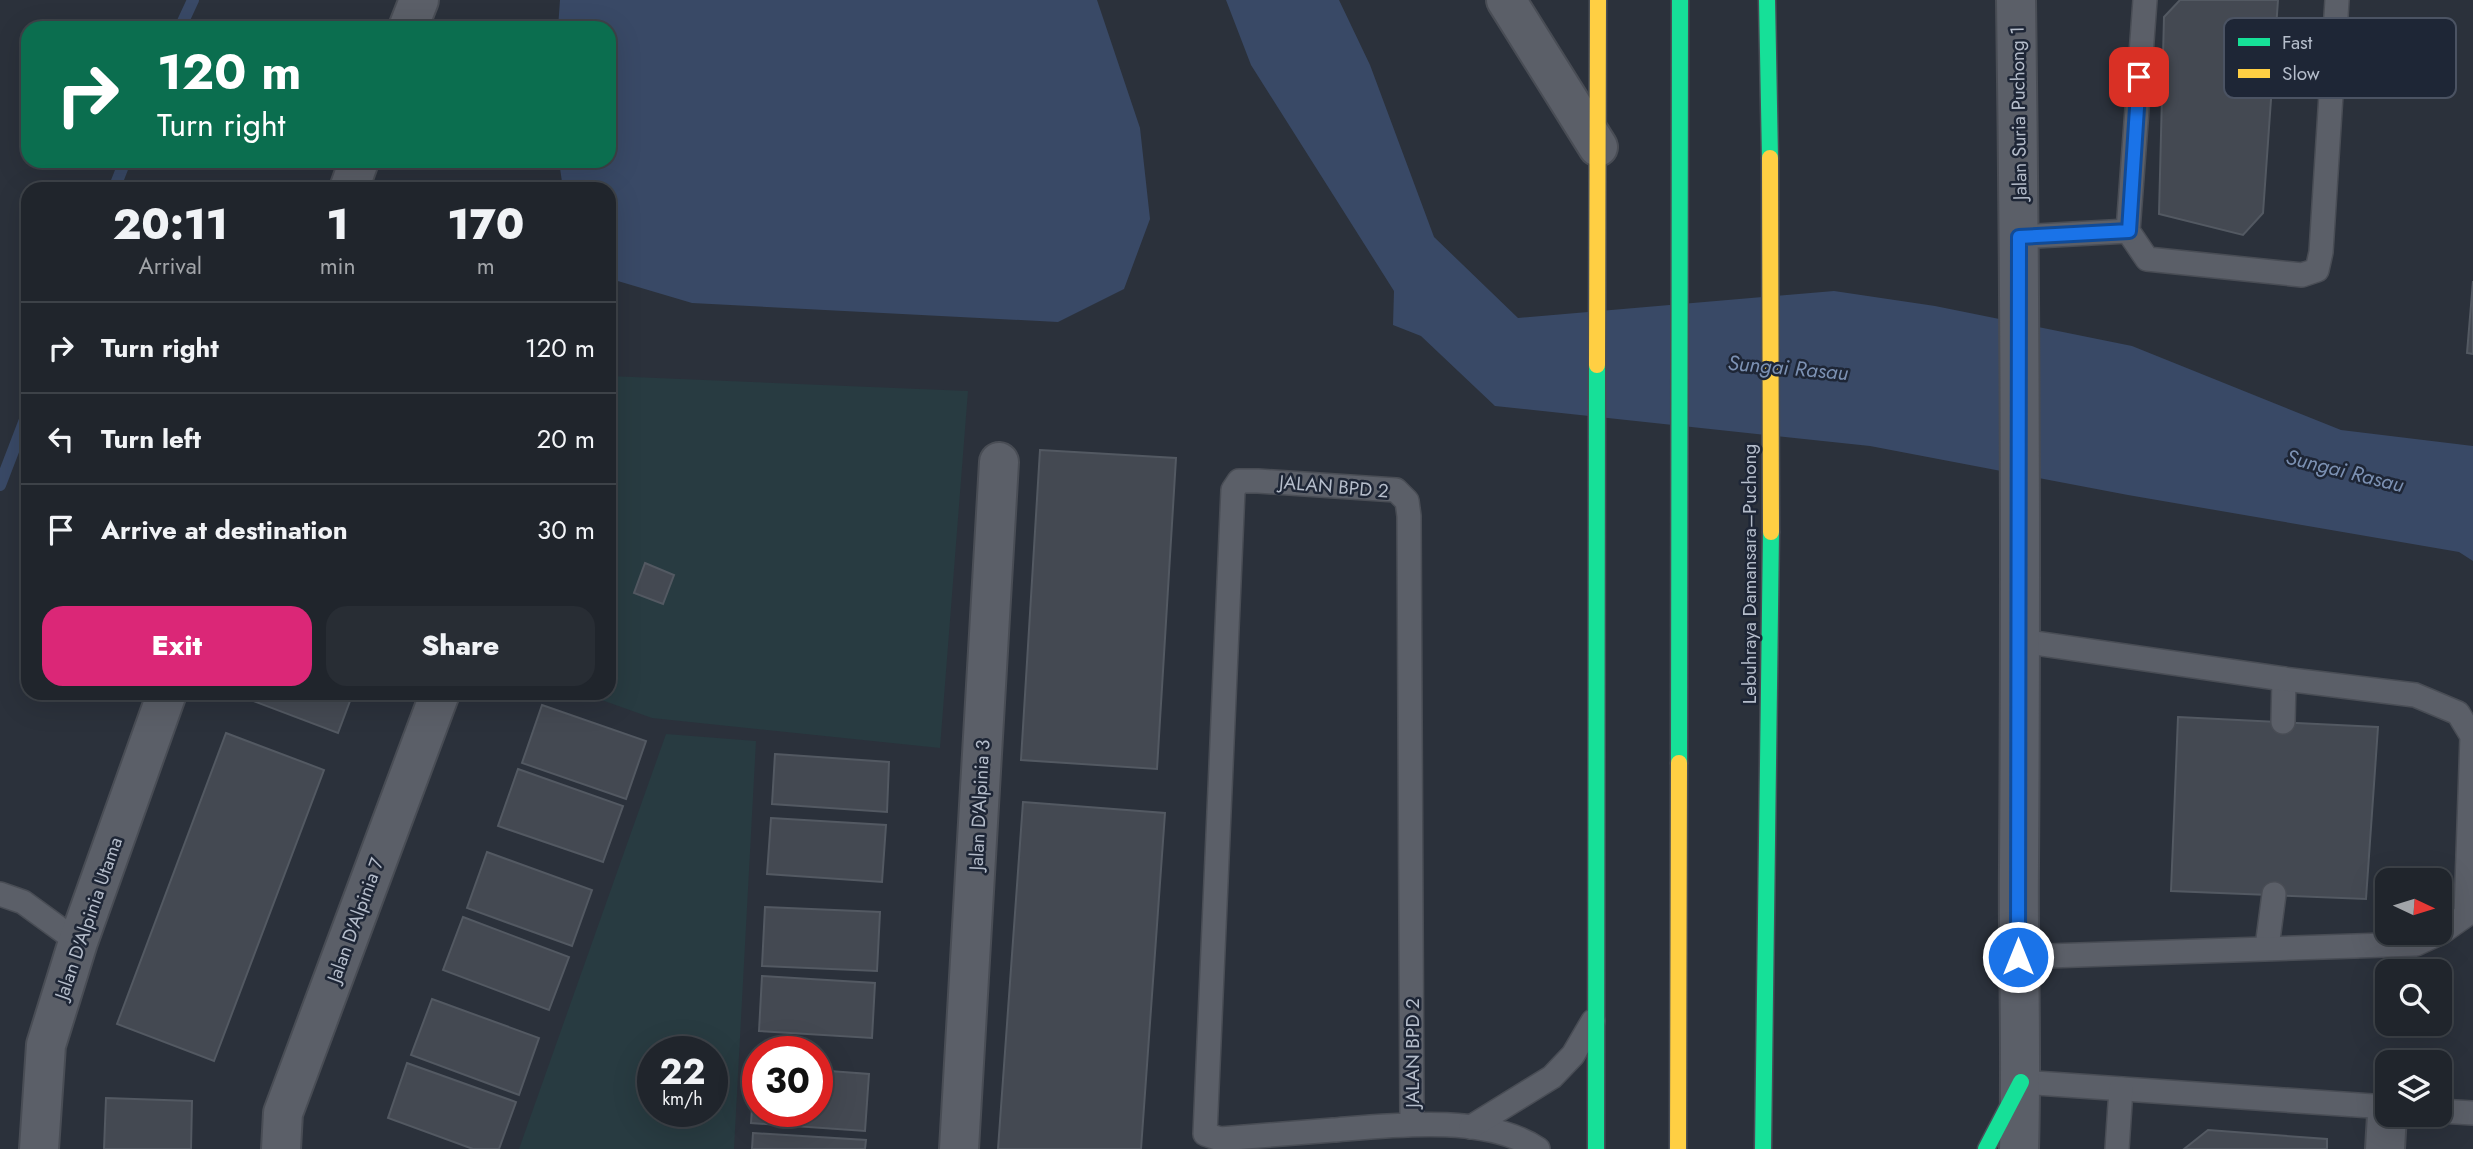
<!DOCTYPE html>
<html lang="en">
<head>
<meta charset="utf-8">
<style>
  body { margin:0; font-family:Jost,sans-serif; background:#282d34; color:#f1f3f6; height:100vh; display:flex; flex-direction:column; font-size:26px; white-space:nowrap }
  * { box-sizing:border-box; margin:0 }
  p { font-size:23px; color:#a2a5a9 }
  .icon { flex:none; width:38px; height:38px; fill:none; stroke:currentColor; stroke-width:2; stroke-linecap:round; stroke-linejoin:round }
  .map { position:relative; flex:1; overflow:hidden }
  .drawer { position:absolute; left:21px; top:182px; width:595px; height:518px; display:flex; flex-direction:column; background:#20252c; border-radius:21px; box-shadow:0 7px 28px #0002,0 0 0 2px #3d4248 }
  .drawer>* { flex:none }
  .guide { position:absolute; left:21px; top:21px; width:595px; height:147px; border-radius:21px; box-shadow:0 7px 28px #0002,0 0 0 2px #3d4248; background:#0b6e4f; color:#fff; overflow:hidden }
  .needle { width:46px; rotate:94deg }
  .fabs { position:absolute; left:2375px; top:868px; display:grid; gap:14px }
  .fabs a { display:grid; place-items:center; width:77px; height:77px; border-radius:14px; background:#20252c; box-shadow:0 7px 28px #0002,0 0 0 2px #3d4248; font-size:35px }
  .speed { position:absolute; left:637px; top:1036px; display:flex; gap:14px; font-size:35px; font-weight:700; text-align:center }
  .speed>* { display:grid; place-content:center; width:91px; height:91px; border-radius:50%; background:#20252c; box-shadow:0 7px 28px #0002,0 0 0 2px #3d4248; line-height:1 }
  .speed small { font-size:18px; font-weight:400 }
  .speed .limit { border:10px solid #d22; background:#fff; color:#111 }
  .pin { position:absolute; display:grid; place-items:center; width:60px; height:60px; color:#fff; margin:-30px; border-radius:14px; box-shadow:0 4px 10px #0006 }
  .me { position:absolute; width:77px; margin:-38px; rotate:0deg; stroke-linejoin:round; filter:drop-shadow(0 0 5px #0008) }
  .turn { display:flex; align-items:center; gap:24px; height:147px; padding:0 21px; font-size:32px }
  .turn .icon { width:91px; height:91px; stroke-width:2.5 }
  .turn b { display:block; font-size:49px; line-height:60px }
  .eta { display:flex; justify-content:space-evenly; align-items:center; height:119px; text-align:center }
  .eta b { font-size:42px; font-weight:800; line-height:49px }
  .action { display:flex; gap:14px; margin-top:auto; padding:14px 21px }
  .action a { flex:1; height:80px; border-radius:21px; background:#db2777; color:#fff; font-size:28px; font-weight:800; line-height:80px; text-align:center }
  .action a+a { background:#282d34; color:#f1f3f6 }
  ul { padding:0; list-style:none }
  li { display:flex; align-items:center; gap:21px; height:91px; padding:0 21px; border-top:2px solid #3d4248 }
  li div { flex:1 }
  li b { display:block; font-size:26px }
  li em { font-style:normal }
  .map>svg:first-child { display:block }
  .green { fill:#283b41; fill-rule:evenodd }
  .water { fill:#394966 }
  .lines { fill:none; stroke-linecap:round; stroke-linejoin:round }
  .stream { stroke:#394966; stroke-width:12 }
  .building { fill:#444952; stroke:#535962; stroke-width:2 }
  .lane-casing { stroke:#494d55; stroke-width:26 }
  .street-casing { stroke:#494d55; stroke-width:42 }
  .fast-casing { stroke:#484d56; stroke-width:19 }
  .slow-casing { stroke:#484d56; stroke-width:19 }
  .lane { stroke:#5b5f68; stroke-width:23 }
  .street { stroke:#5b5f68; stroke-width:38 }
  .fast { stroke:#16e098; stroke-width:16 }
  .slow { stroke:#ffcf43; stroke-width:16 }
  .route-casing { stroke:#114b97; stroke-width:18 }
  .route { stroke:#1a73e8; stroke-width:12 }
  .labels { text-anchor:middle; stroke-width:5; stroke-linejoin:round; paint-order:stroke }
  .street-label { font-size:19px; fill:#b5bdcb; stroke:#1e2636 }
  .water-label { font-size:21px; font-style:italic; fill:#7c91b3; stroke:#1e2636 }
  .key { fill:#1e2636; stroke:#4b5363; stroke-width:2 }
  .key-label { font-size:19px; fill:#b5bdcb }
</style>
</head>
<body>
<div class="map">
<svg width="2473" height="1149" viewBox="0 0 2473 1149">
  <rect width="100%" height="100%" fill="#2b313b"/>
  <g class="green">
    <path d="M609,376l359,15 -28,357 -288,-30 -70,-25h27z"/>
    <path d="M666,734l90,7 -22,408h-215zM653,1052h59v59h-59z"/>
  </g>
  <g class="water">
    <path d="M560,0h537l43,128 10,91 -26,70 -66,33 -366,-19 -81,-24 -2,-90h-46l-4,-28h50v-133h-51z"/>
    <path d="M1226,0h113l31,65 64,172 84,81 316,-27 101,15 197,40 209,84 132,16v115l-14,-9 -331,-57 -258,-49 -375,-40 -74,-70 -28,-11 1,-34 -143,-226z"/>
  </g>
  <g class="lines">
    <g class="stream">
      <path d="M180,28l13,-28"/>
      <path d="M114,189l11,-28"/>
      <path d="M0,485l28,-73"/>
    </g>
  </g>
  <g class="building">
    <path d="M2180,0h98l-15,213 -20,22 -84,-21 5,-197z"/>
    <path d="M2473,281v73l-6,-1z"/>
    <path d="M1040,450l136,8 -19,311 -136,-9z"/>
    <path d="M645,563l29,12 -11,29 -29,-11z"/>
    <path d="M242,693h111l-15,40 -98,-37z"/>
    <path d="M542,705l104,36 -20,58 -104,-36z"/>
    <path d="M2178,717l200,10 -12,172 -195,-8z"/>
    <path d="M226,733l98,37 -110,291 -97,-37z"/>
    <path d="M775,754l114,8 -2,50 -115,-8z"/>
    <path d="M518,769l105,37 -20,56 -105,-36z"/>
    <path d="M1023,802l142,11 -24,336h-143z"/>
    <path d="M771,818l115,7 -4,57 -115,-8z"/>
    <path d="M487,852l105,38 -20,56 -105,-38z"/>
    <path d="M765,907l115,5 -3,59 -115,-5z"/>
    <path d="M463,917l106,40 -20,53 -106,-40z"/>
    <path d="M762,976l113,7 -3,55 -113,-7z"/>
    <path d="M432,999l107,39 -20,57 -108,-40z"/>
    <path d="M407,1063l109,39 -17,47h-26l-85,-31z"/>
    <path d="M755,1065h3v46h59v-41l52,4 -4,57 -114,-8z"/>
    <path d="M106,1098l86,3 -1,48h-87z"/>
    <path d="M2208,1130l119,9v10h-143z"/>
    <path d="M753,1133l113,7 -1,9h-113z"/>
  </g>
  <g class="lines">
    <g class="lane-casing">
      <g id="lane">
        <path d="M2145,0l-17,231 19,28 155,16 15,-5 4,-18 16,-252"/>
        <path d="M2019,237l109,-6"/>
        <path d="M2283,722l1,-43"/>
        <path d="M0,894l23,8 55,40"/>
        <path d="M2267,947l7,-53"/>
        <path d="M2018,957l398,-13 26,-12 24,-17 6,-179 -14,-23 -43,-18 -131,-16 -264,-38"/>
        <path d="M2021,1082l366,25"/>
        <path d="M2440,1111l33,2"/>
        <path d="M1412,1124l-3,-608 -2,-15 -11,-11 -138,-9h-19l-6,9 -28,644 15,5c38,-3 76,-6 113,-9 60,-5 154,-16 205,19"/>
        <path d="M1471,1127l81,-50 21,-22 20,-34"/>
        <path d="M2117,1149l4,-60"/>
      </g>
    </g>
    <g class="street-casing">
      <g id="street">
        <path d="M1506,0l92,147"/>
        <path d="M2016,0c4,289 5,577 3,866 -1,94 3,189 0,283"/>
        <path d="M408,28l11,-28"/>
        <path d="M349,189l10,-28"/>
        <path d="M39,1149l7,-104 32,-103 89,-249"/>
        <path d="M281,1149l2,-36 157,-420"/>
        <path d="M959,1149l40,-687"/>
        <path d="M2385,1149l2,-34"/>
      </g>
    </g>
    <g class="fast-casing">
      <g id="fast">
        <path d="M1767,0l3,158"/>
        <path d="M1679,763l1,-763"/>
        <path d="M1596,1149l1,-784"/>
        <path d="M1763,1149l8,-617"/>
        <path d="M1986,1149l35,-67"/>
      </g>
    </g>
    <g class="slow-casing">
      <g id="slow">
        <path d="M1770,158l1,374"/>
        <path d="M1597,365l1,-365"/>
        <path d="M1678,1149l1,-386"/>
      </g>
    </g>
    <use href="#lane" class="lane"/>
    <use href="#street" class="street"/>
    <use href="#fast" class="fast"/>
    <use href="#slow" class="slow"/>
  </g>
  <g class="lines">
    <g class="route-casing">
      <path id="route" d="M2018,957l1,-720 110,-6 10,-154"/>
    </g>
    <use href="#route" class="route"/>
  </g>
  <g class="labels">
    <g class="street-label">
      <text transform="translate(2018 113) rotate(-91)" y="7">Jalan Suria Puchong 1</text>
      <text transform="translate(1334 486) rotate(5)" y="7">JALAN BPD 2</text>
      <text transform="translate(1749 574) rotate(-90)" y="7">Lebuhraya Damansara–Puchong</text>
      <text transform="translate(979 805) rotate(-87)" y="7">Jalan D'Alpinia 3</text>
      <text transform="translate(88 918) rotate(-71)" y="7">Jalan D'Alpinia Utama</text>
      <text transform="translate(355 920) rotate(-70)" y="7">Jalan D'Alpinia 7</text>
      <text transform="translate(1412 1053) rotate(-90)" y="7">JALAN BPD 2</text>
    </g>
    <g class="water-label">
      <text transform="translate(1788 368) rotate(5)" y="7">Sungai Rasau</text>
      <text transform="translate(2345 471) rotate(14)" y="7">Sungai Rasau</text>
    </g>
  </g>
  <rect x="2224" y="18" width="232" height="80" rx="10" class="key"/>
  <rect x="2238" y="38" width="32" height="8" fill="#16e098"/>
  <rect x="2238" y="69" width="32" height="9" fill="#ffcf43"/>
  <g class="key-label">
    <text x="2282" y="49">Fast</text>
    <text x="2282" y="80">Slow</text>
  </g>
</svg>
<div class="fabs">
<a><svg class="needle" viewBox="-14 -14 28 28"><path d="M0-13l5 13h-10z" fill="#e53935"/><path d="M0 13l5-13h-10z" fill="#a2a5a9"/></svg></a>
<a><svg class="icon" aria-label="search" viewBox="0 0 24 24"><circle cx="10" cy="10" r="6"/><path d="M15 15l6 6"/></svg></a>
<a><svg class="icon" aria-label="layers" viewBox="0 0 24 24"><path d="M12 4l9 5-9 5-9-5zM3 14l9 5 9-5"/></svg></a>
</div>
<div class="speed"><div>22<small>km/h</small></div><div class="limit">30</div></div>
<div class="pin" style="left:2139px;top:77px;background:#d93025"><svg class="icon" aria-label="arrive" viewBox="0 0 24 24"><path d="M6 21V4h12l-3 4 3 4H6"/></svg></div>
<svg class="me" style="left:2018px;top:957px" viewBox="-20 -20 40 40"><circle r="17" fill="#1a73e8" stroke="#fff" stroke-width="3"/><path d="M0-11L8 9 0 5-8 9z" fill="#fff"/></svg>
<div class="guide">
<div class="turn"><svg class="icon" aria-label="right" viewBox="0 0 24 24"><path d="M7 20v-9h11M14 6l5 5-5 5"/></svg><div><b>120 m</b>Turn right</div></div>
</div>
<section class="drawer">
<div class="eta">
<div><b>20:11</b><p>Arrival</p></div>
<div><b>1</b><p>min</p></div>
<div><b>170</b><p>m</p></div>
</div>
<ul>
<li><svg class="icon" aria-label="right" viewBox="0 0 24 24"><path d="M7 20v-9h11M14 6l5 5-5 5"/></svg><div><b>Turn right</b></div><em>120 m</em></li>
<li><svg class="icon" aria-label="left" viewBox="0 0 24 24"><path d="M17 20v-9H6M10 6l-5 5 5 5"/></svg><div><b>Turn left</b></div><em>20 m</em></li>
<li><svg class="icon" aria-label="arrive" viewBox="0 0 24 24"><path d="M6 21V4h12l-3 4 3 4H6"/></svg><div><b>Arrive at destination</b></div><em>30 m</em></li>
</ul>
<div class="action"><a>Exit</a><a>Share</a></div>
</section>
</div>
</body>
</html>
